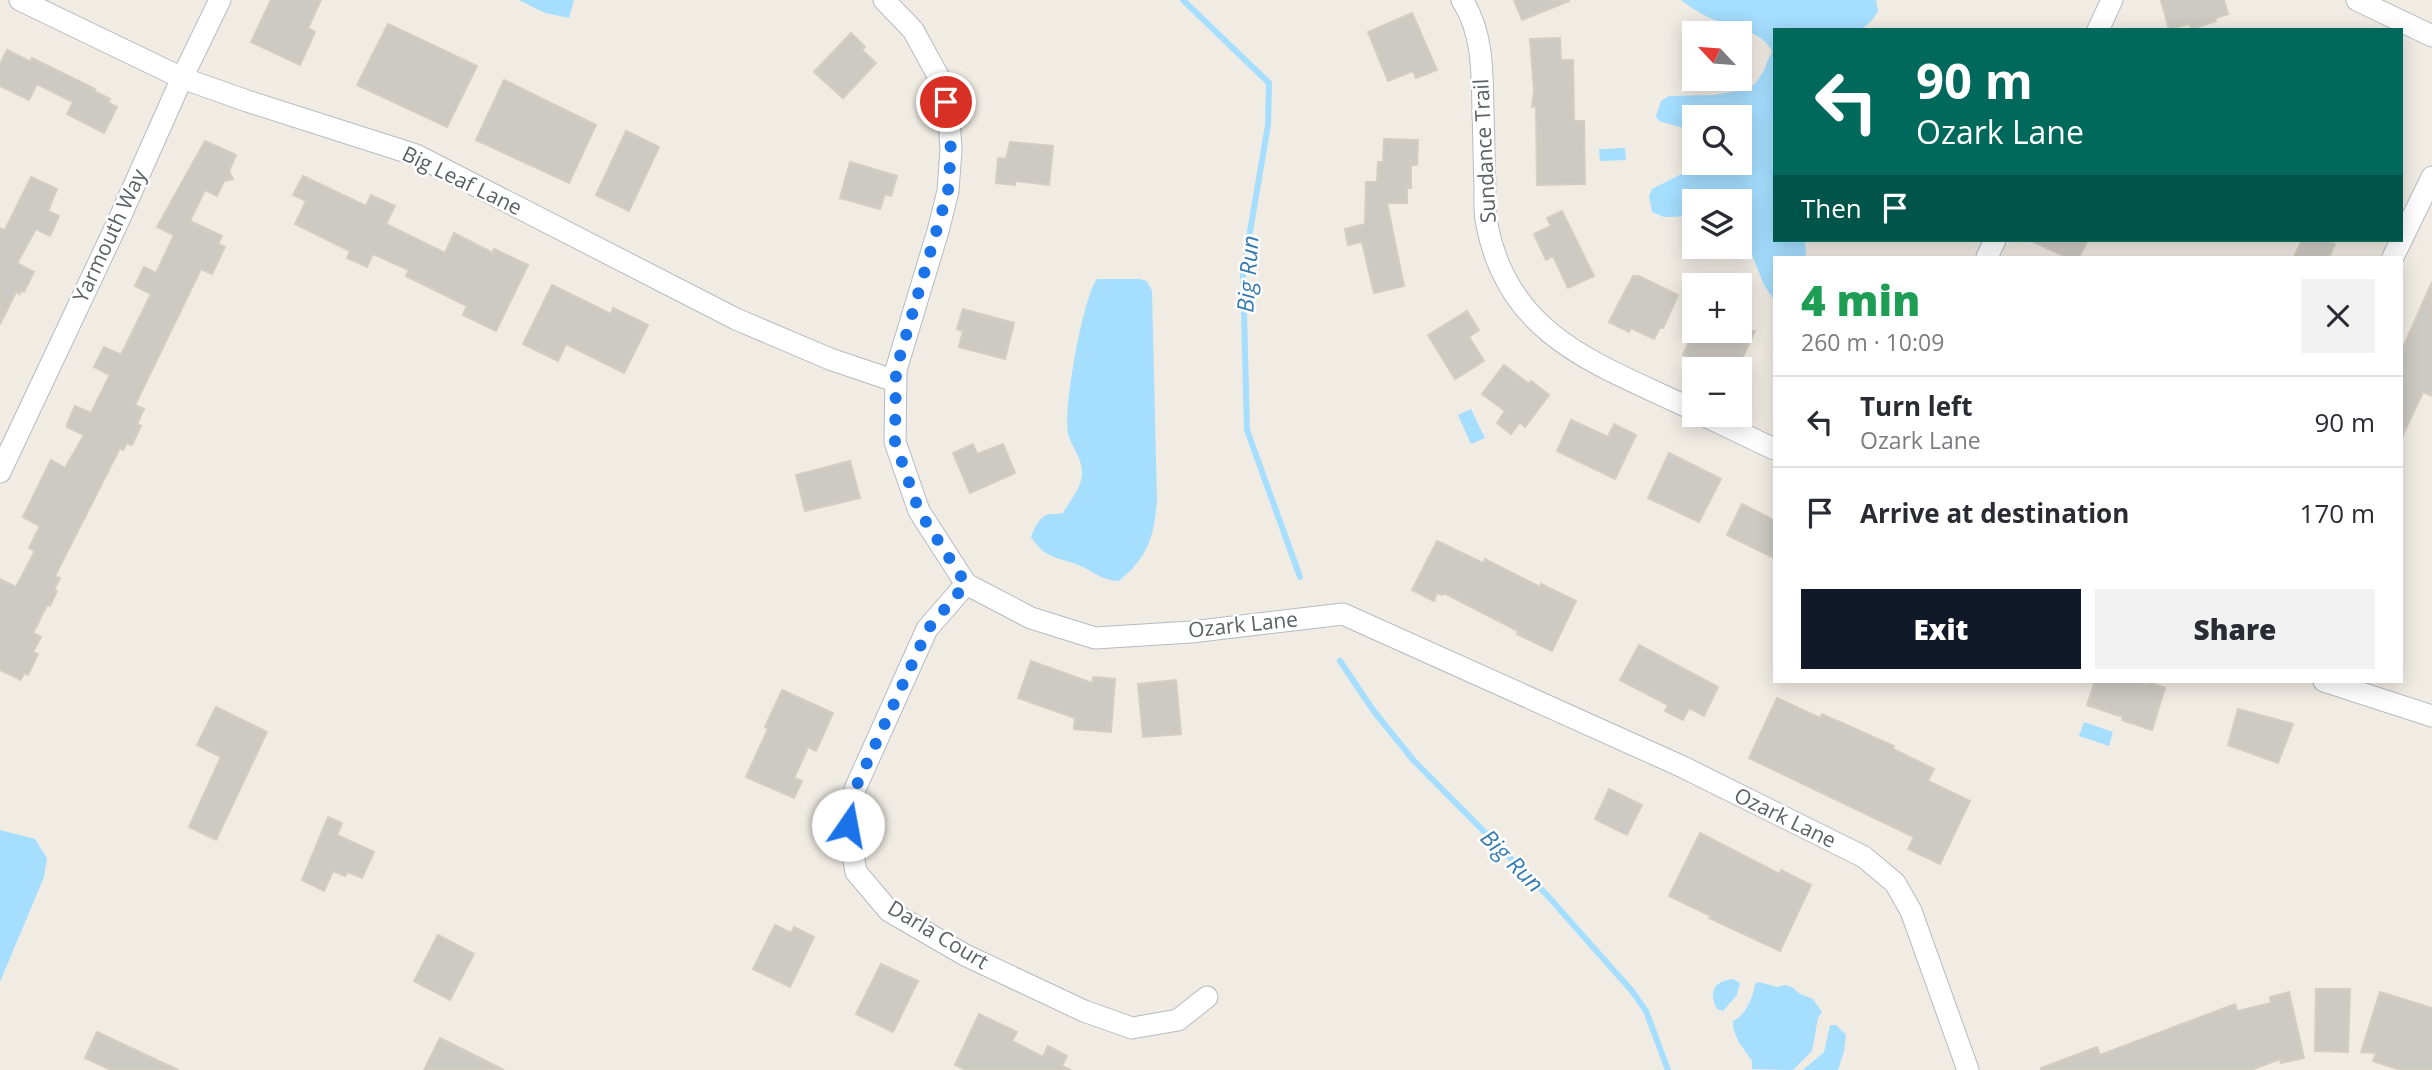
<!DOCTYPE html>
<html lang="en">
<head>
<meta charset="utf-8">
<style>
  body { margin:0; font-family:"Open Sans",sans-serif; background:#f2f2f3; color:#2b2b33; height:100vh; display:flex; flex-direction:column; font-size:26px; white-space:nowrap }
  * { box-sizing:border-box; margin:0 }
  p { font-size:23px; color:#7c7c81 }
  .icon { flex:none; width:38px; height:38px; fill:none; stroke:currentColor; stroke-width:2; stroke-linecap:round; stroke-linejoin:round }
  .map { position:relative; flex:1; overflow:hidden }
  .panel { position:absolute; left:1773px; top:256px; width:630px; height:427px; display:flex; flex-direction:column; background:#fff; border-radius:0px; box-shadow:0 4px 18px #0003 }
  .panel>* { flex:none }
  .banner { position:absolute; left:1773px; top:28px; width:630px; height:214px; border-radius:0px; box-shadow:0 4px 18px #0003; background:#00695c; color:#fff; overflow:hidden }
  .needle { width:46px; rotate:296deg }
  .controls { position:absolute; left:1682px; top:21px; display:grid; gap:14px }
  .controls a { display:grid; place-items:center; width:70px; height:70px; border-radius:0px; background:#fff; box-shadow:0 4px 18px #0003; font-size:35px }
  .pin { position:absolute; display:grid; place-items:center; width:60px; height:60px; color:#fff; margin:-30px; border:4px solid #fff; border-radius:50%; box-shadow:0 2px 7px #0007 }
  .me { position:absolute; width:77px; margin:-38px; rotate:12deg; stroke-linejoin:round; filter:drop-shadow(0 0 5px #0008) }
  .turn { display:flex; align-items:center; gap:24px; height:147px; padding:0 28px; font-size:32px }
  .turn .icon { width:91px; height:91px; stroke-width:2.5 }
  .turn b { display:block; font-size:49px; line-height:60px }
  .then { display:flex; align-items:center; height:66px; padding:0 28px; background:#0003; gap:14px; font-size:26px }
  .round { display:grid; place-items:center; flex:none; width:74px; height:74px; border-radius:0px; background:#f2f2f3 }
  .overview { display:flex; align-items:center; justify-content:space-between; height:119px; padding:0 28px }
  h1 { font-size:42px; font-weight:800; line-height:52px; color:#1e9e55 }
  .primary-button { display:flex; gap:14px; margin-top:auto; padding:14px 28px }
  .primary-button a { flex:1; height:80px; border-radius:0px; background:#111827; color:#fff; font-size:28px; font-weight:800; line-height:80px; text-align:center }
  .primary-button a+a { background:#f2f2f3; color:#2b2b33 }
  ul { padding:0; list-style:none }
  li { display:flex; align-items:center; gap:21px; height:91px; padding:0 28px; border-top:2px solid #e1e1e2 }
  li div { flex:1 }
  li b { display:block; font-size:26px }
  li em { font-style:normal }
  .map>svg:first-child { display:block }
  .water { fill:#a5deff }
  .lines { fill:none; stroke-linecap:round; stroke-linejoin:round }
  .stream { stroke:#a5deff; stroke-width:6 }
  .building { fill:#cdc9c3; stroke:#d5cdc1; stroke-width:2 }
  .minor-casing { stroke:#b6bbbf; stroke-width:23 }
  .minor { stroke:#fff; stroke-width:21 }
  .route { stroke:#1a73e8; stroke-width:12; stroke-dasharray:0 21.6 }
  .labels { text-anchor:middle; stroke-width:5; stroke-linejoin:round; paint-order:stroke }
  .street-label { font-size:21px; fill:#5c6166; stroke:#fff }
  .water-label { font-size:23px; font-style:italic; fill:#357bb2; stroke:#fff }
</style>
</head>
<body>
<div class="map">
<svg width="2432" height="1070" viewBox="0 0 2432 1070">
  <rect width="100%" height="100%" fill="#f0ece4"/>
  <g class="water">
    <path d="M519,0h55l-5,18 -24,-5z"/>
    <path d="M1681,0h195l2,11 -5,8 -12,11h-87v210h31l1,17h-32v43l-10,-15 -20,-50 -4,-3v-31h-46v15l-30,1 -12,-5 -3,-16 3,-7 51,-26h37v-46h-46v14l-35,-10 -3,-5 5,-15 8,-5 45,-1 29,-5 13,-7 7,-11 9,-21c-10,-21 -43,-24 -62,-33 -11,-5 -20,-11 -29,-18z"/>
    <path d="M1625,148l1,12 -26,1 -1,-12z"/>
    <path d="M1097,279h42l8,2 5,10 5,210c-3,36 -9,56 -38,80 -16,-1 -23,-7 -36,-14 -24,-11 -35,-5 -52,-30 4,-10 9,-22 20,-23 5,0 9,0 12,-1 7,-12 19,-26 19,-39 1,-15 -11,-27 -14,-41 -5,-24 15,-136 29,-154z"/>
    <path d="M1471,409l14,29 -14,6 -13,-29z"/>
    <path d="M2084,722l29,10 -4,14 -30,-10z"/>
    <path d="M0,830l35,9 12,19 -3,19 -44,105z"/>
    <path d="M1733,979l7,4 -3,12 -14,16 -6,-2c-9,-17 -3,-28 16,-30z"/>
    <path d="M1759,982l18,5 8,-2 7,2 8,7 13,5 9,13 -4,6 -6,33 -19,19 -41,-1v-8c-8,-12 -20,-25 -19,-40 13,-6 20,-24 22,-37z"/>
    <path d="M1830,1025h6l10,10 -2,16 -6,19h-35l21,-18z"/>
  </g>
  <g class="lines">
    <g class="stream">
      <path d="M1183,0l86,83 -1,42 -25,148 4,157 53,147"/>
      <path d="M1340,661l33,49 41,51 132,133 86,97 14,20 22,59"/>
    </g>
  </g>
  <g class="building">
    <path d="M271,0h50l-13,28 7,4 -15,33 -49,-23z"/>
    <path d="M1514,0h55v1l-47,19z"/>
    <path d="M2161,0h63l4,14 -13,4 1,3 -25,8 -1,-5 -21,5z"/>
    <path d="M1412,13l25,57 -21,8 -3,-7 -25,10 -20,-49z"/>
    <path d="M388,24l89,42 -30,61 -90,-42z"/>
    <path d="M851,33l14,14 -3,3 14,13 -33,35 -29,-26z"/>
    <path d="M1560,38l1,22h12l1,61h10l1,63 -48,1 -1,-79 -4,1 2,-17 -4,-51z"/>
    <path d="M7,50l24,12 1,-4 63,31 -1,2 16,8 -2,3 9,5 -13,26 -37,-19 6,-12 -36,-18 -8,16 -29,-14v-22z"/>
    <path d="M504,80l92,45 -27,58 -93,-43z"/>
    <path d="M626,131l33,16 -30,64 -33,-16z"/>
    <path d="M1384,139l34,1 -1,25h-6v23h-4v15h-20l17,83 -30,7 -12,-51 -14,3 -3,-16 20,-5 1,-42h11l1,-20h5z"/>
    <path d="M205,141l31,14 -7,16 4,8 -9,2 -7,15 -12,-6 -15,31 32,15 -4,8 7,3 -13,27 -11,-5 -66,136 9,4 -7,15 4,2 -9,19 -5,-2 -4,7 -3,-2 -65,128 5,2 -6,12 3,1 -7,15 -3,-1 -14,28 8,4 -8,15 5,2 -10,21 -4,-2 -3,7 -21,-10v-91l16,8 19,-36 -6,-3 11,-22 -17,-9 28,-57 14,8 19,-33 -17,-8v-3l8,-18 16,7 19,-38 -16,-8 10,-20 17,8 30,-61 -16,-8 9,-19 12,6 18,-38 -17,-8z"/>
    <path d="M1010,142l43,4 -4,39 -34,-4v4l-19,-2 2,-25 8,1z"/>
    <path d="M850,162l47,14 -6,20 -6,-2 -5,15 -40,-11z"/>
    <path d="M303,176l63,30 5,-11 24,11 -9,18 59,29 9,-20 39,20 1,-4 34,16 -32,66 -33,-16 4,-9 -61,-30 3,-6 -36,-16 -6,13 -20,-9 3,-7 -55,-27 11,-23 -13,-6z"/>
    <path d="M31,177l26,12 -9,22 11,5 -9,20 -14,-7 -19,34 17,9 -10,20 -3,-2 -1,4 -4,-2 -16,32v-96l5,2z"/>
    <path d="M1562,211l32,65 -26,12 -15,-32 -7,4 -12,-26 17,-8 -4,-8z"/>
    <path d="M2029,240h59l-9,17h-13z"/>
    <path d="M2302,240h22l11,4 -6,13h-35z"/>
    <path d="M1633,276h6l39,19 -15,33h-3l-6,11 -23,-11 -2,4 -20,-10z"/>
    <path d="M2432,282v114l-9,-4 -22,47v-87z"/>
    <path d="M552,285l59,29 2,-6 35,17 -24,48 -58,-29 -8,17 -35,-17z"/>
    <path d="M963,309l51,14 -9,36 -46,-12 4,-16 -6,-2z"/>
    <path d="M1467,311l12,19 -10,7 15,24 -29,18 -27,-44z"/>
    <path d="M1694,331h61l-18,38h-10l-22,-11 -3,6 -19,-9z"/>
    <path d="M1504,365l25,19 2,-3 18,14 -24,32 -5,-5 -9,12 -14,-11 8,-12 -23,-17z"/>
    <path d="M1571,420l37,17 6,-13 22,11 -21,44 -58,-28z"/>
    <path d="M973,444l4,10 26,-10 12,29 -45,20 -17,-40z"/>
    <path d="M1669,453l52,26 -22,43 -51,-24z"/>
    <path d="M850,461l10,37 -55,13 -9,-36z"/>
    <path d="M1742,504l32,16v38l-47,-23z"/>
    <path d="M1437,541l46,22 2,-4 55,28 1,-3 35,17 -24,50 -35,-17 1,-3 -74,-38 -2,2 -5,-2 -3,8 -22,-11z"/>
    <path d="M1639,645l79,42 -14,29 -15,-8 -6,12 -18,-9 3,-6 -48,-25z"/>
    <path d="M1031,661l61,22 1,-6 22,2 -4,53 -37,-3 1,-11 -57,-20z"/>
    <path d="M1176,680l5,54 -38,3 -5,-53z"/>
    <path d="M2095,681h37l14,4 1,-3 18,6 -13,42 -30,-10 1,-3 -36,-12z"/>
    <path d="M782,690l51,23 -17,38 -8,-4 -14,31 8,3 -8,17 -48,-21 22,-48 -3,-2z"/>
    <path d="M1777,698l43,20 2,-4 72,32 -1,3 41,20 -6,12 42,20 -30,63 -32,-15 6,-12 -165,-79z"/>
    <path d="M216,707l51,25 -51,108 -27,-13 32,-70 -24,-12z"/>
    <path d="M2238,709l55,15 -15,39 -50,-18z"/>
    <path d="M1609,789l33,16 -15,30 -32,-16z"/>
    <path d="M328,817l14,6 -5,12 37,17 -12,26 -14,-6 -3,4 -12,-5 -9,20 -22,-11z"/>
    <path d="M1700,833l80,41 1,-4 30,15 -31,66 -71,-33 2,-2 -42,-20z"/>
    <path d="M775,925l16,8 3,-6 20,10 -24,50 -37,-18z"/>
    <path d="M438,935l36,19 -24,46 -36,-19z"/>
    <path d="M881,964l37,17 -25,51 -37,-18z"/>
    <path d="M2316,989h34l-2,63 -33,-1z"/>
    <path d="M2289,992l15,66 -23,5 -1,-4 -29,11h-210v-2l56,-21 3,8 135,-51 2,7 34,-8 -1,-6z"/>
    <path d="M2380,992l52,16v62h-31l-28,-9 3,-8 -15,-1z"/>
    <path d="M979,1014l38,18 -5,9 31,16 5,-11 19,10 -5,10 9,4h-105l-11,-5z"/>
    <path d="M97,1032l81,38h-67l-26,-12z"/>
    <path d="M440,1038l64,32h-80z"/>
  </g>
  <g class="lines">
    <g class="minor-casing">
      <g id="minor">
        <path d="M20,0l162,78 65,23 169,54 320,164 94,40 65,22"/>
        <path d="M884,0l29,30 30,55 6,33 2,32 -3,41 -10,40 -42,139 -1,72 24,69 47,73 65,34 64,20 96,-6 152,-18 340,153 181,90 31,26 16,28 57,159"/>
        <path d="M1462,0c22,34 20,74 21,113 1,25 1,50 2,75 0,12 -1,25 2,37 22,114 114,140 207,185"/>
        <path d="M2357,0l75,36"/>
        <path d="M2098,30l14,-30"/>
        <path d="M1987,257l8,-17"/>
        <path d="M2393,257l39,-80"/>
        <path d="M1703,415l71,34"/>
        <path d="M0,472l117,-248 65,-146 38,-78"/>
        <path d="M966,584l-39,45 -72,160 -7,36 8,47 33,39 76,44 119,56 48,17 46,-8 29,-23"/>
        <path d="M2324,681l108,35"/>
      </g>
    </g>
    <use href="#minor" class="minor"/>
  </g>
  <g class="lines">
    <path class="route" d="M848,825l7,-36 73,-160 38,-45 -47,-73 -24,-69 1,-72 52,-179 3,-41 -5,-48"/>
  </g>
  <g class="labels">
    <g class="street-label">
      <text transform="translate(1485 151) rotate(-93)" y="7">Sundance Trail</text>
      <text transform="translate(462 181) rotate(26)" y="7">Big Leaf Lane</text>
      <text transform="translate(110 236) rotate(-65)" y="7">Yarmouth Way</text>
      <text transform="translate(1243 625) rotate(-6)" y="7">Ozark Lane</text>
      <text transform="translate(1785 818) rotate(26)" y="7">Ozark Lane</text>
      <text transform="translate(938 935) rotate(31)" y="7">Darla Court</text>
    </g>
    <g class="water-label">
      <text transform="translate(1248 274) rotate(-86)" y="8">Big Run</text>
      <text transform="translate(1512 861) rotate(45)" y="8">Big Run</text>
    </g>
  </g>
</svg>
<div class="controls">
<a><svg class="needle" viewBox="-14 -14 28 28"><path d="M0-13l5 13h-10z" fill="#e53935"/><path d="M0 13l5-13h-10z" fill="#7c7c81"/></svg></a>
<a><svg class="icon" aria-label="search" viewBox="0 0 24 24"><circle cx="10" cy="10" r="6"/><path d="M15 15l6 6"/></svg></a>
<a><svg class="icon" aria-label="layers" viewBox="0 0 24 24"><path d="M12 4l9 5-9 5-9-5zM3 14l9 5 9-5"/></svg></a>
<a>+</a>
<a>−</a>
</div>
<div class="pin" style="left:946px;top:102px;background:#d93025"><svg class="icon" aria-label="arrive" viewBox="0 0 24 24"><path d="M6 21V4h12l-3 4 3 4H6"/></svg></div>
<svg class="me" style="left:848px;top:825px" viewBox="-20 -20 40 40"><circle r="19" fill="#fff"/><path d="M0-13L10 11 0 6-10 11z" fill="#1a73e8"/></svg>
<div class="banner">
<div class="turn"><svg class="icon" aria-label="left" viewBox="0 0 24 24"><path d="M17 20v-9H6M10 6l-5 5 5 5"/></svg><div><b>90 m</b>Ozark Lane</div></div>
<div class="then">Then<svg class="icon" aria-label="arrive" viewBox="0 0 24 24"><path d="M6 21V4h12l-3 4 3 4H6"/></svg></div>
</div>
<section class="panel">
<div class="overview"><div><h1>4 min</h1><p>260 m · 10:09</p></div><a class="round"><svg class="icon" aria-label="close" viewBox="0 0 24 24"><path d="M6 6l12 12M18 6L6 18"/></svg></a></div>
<ul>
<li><svg class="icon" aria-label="left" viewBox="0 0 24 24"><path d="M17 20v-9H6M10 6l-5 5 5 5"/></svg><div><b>Turn left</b><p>Ozark Lane</p></div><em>90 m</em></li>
<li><svg class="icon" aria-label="arrive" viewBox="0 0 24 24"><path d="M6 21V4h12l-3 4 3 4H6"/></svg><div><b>Arrive at destination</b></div><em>170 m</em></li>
</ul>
<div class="primary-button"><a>Exit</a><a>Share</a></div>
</section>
</div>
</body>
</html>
